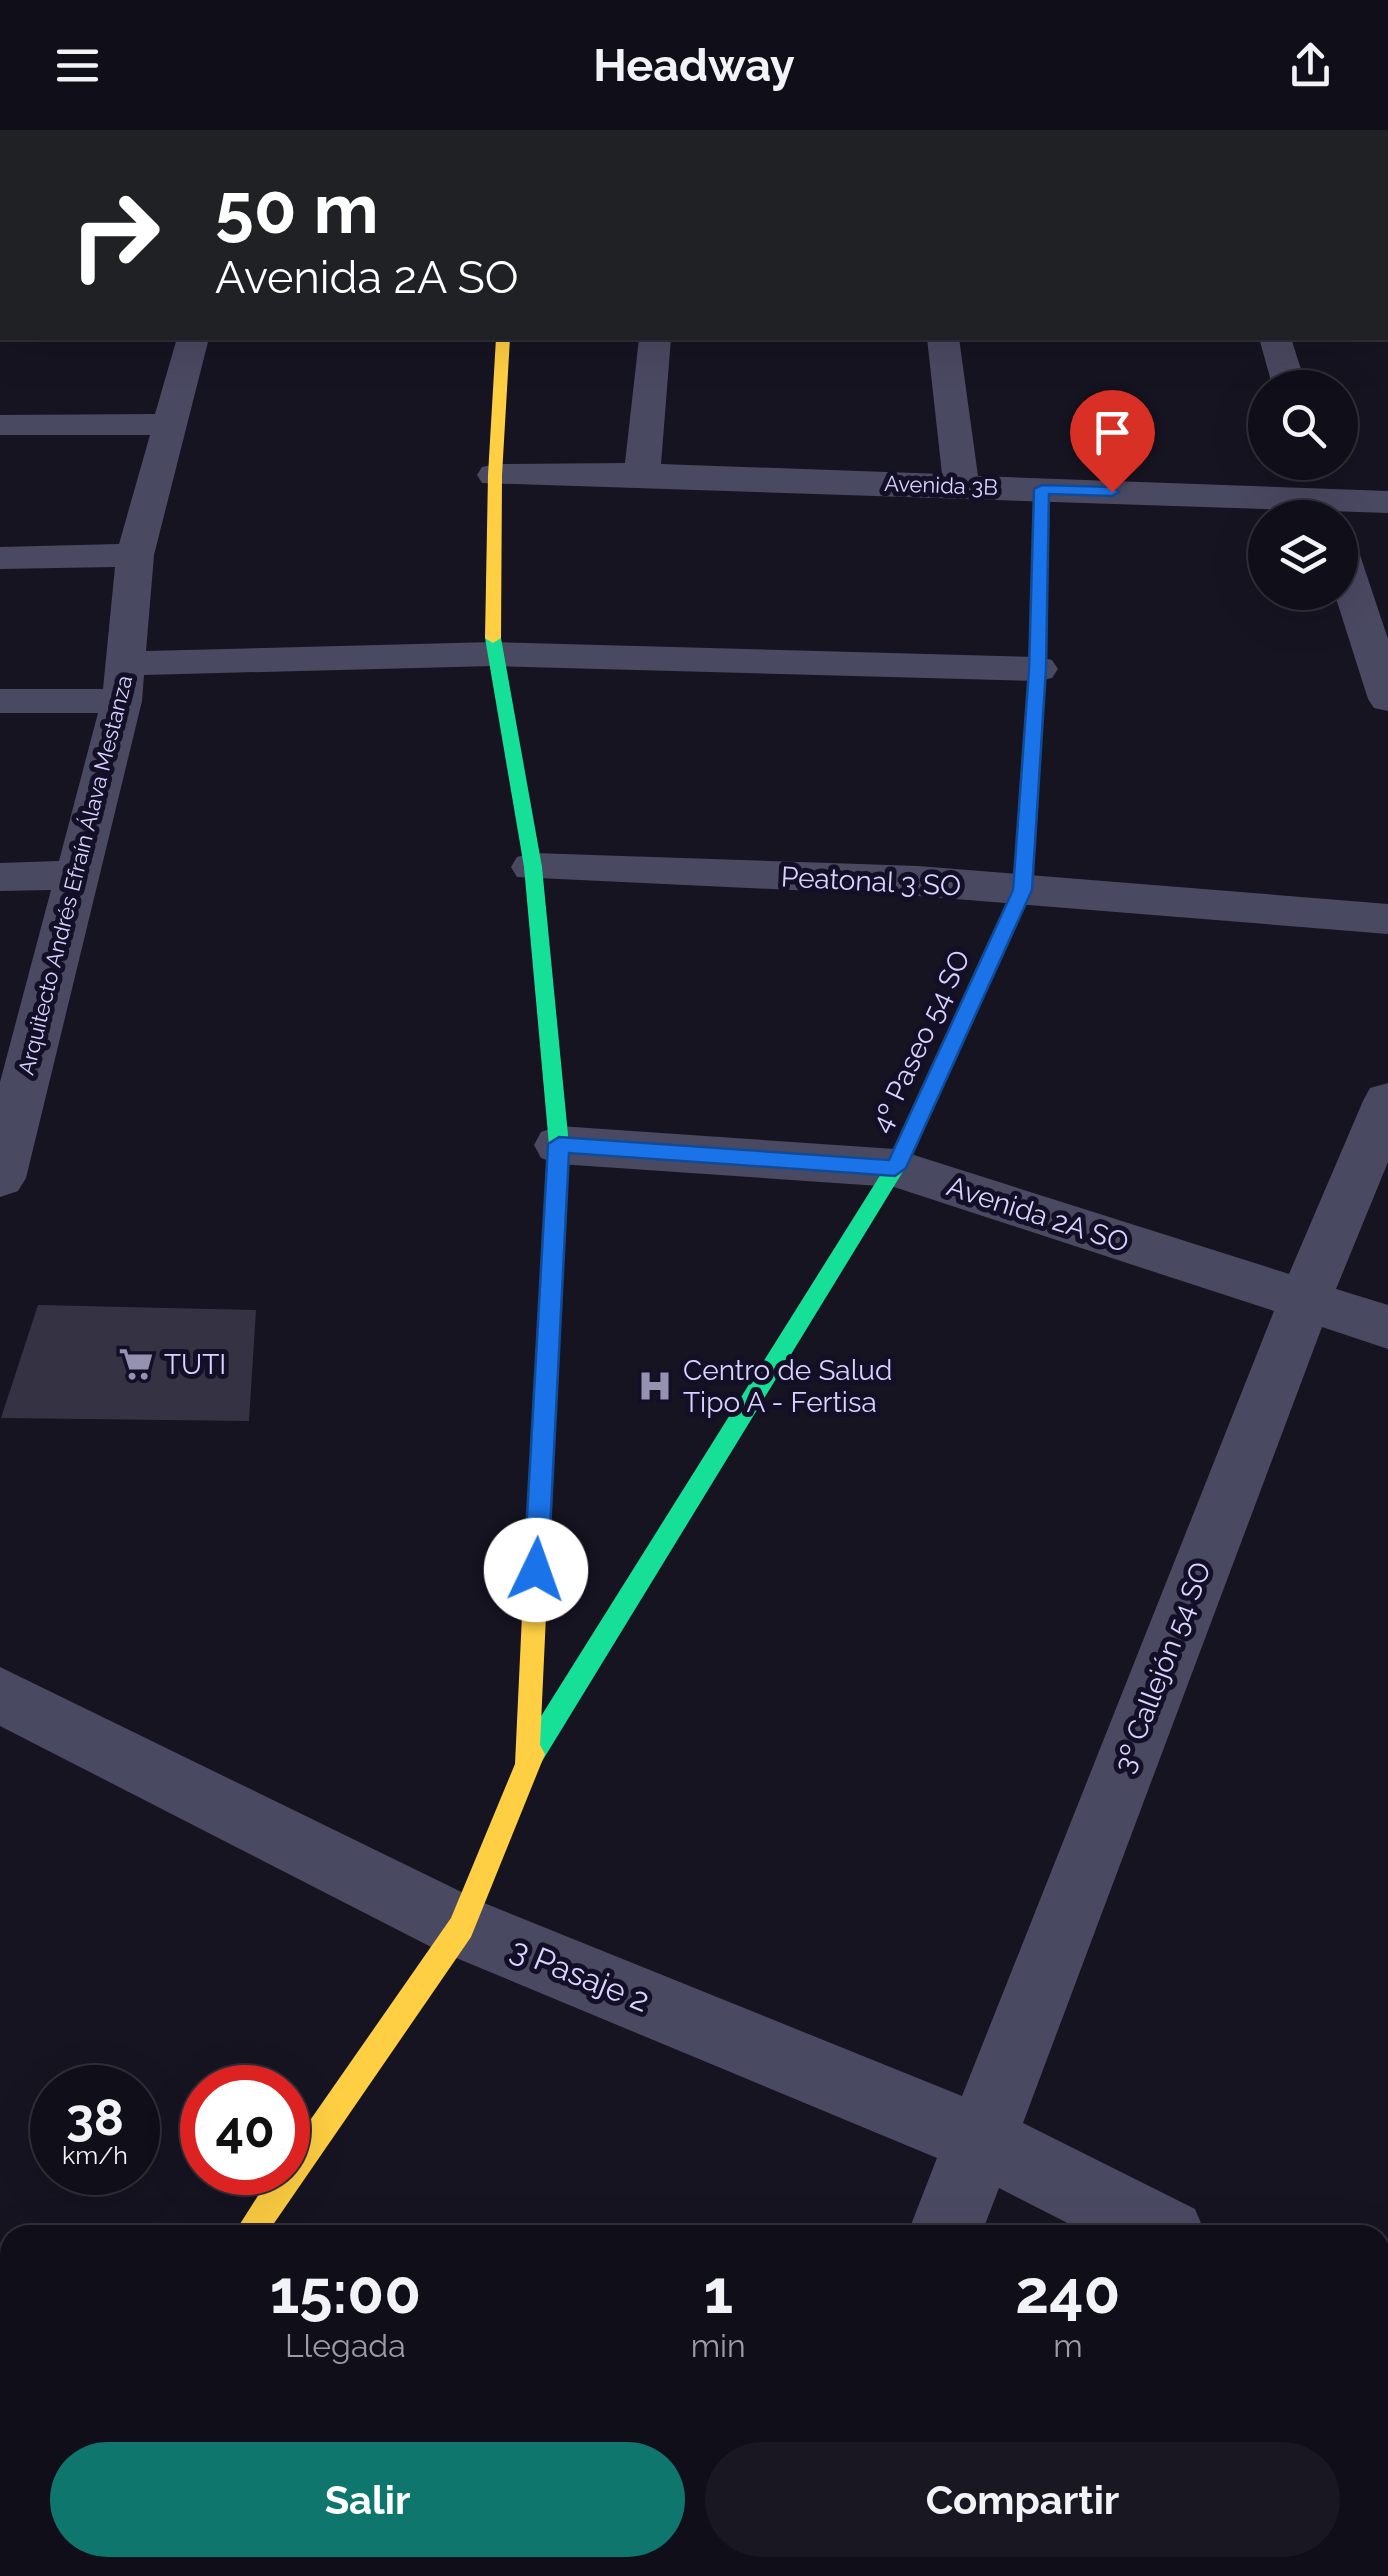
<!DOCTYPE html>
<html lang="es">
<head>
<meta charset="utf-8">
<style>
  body { margin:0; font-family:Raleway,sans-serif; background:#191822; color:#f1f3f6; height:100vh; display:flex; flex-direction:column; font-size:38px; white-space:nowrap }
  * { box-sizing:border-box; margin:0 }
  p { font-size:32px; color:#9c9ca2 }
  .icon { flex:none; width:55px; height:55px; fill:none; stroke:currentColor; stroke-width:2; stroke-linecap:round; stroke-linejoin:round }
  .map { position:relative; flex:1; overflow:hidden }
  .panel { position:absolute; left:0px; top:2095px; width:1390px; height:352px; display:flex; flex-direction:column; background:#100f19; border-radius:30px 30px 0 0; box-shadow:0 10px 40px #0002,0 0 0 2px #302f38 }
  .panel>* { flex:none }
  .banner { position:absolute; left:0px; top:0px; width:1390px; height:210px; box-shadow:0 10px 40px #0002,0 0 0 2px #302f38; background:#202124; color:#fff; overflow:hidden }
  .controls { position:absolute; left:1248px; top:240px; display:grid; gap:20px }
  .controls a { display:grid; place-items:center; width:110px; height:110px; border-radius:50%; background:#100f19; box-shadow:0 10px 40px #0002,0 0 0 2px #302f38; font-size:50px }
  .speed { position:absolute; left:30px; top:1935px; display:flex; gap:20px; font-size:50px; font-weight:700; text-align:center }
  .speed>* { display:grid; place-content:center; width:130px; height:130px; border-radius:50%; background:#100f19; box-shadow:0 10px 40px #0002,0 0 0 2px #302f38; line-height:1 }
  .speed small { font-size:25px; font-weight:400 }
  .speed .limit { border:15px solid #d22; background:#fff; color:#111 }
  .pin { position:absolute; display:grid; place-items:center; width:85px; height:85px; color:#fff; margin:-102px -42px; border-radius:50% 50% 50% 0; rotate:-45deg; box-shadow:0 0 10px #0007 }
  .pin .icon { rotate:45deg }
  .me { position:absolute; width:110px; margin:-55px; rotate:3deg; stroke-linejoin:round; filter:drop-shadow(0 0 8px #0008) }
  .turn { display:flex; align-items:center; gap:35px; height:210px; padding:0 50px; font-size:45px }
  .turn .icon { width:130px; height:130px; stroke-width:2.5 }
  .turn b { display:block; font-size:70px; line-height:85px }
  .eta { display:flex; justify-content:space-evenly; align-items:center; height:170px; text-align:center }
  .eta b { font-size:60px; font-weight:700; line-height:70px }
  .cta { display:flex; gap:20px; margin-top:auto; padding:20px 50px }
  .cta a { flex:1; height:115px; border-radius:60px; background:#0f766e; color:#fff; font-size:40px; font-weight:700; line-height:115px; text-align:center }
  .cta a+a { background:#191822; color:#f1f3f6 }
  header { display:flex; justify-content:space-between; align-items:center; height:130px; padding:0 50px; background:#100f19; font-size:45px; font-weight:700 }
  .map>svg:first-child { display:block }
  .building { fill:#343243 }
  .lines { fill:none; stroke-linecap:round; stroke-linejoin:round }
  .street { fill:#4a4962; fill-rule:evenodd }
  .fast { fill:#16e098; fill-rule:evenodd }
  .slow { fill:#ffcf43; fill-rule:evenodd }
  .jam { fill:#f24e42; fill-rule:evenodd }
  .route { fill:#1a73e8; stroke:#114b97; stroke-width:2.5 }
  .labels { text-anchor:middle; stroke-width:10; stroke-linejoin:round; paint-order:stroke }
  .far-street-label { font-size:22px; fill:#d9d4ff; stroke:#130f26 }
  .street-label { font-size:28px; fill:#d9d4ff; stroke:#130f26 }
  .poi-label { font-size:28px; fill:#d9d4ff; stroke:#130f26; text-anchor:start }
  .near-street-label { font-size:32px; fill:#d9d4ff; stroke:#130f26 }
</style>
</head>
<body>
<header><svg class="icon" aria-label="menu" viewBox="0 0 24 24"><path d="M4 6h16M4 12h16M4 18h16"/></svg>Headway<svg class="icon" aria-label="share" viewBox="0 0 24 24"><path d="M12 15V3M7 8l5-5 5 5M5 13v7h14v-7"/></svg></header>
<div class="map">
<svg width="1388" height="2446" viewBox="0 0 1388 2446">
  <rect width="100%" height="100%" fill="#161421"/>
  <path class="building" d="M38,1175l218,5 -7,111 -248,-3z"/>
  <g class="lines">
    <g class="street">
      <rect x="515" y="0" width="28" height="2"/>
      <rect x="772" y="0" width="28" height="2"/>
      <rect x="1006" y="0" width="28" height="2"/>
      <path d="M1274,0h28l1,2h-28z"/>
      <rect x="0" y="167" width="2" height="20"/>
      <path d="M177,208h32l-55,217 -8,96 347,-9 545,15 14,3 6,9 -6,9 -14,3 -545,-15 -349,9 -2,26 -116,477 -8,13 -18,6v-115l51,-192 -51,1v-28l59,-2 39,-148h-98v-24h103l12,-122 -115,2v-22l119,-3 31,-109h-150v-20l155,-1z"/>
      <path d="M639,208h32l-10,126 281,10 -15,-136h32l19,138 410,15v22l-906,-30 -5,-8 5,-8 13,-3 130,-1z"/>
      <path d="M1259,208h32l16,50h-34z"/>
      <path d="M1340,411l13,3 6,8 29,87v72l-14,-3 -6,-9 -34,-107h6z"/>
      <path d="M533,723l385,13 470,38v30l-470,-38 -401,-19 -6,-10 6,-10z"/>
      <path d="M1388,953v79l-52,127 52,16v44l-66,-22 -299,796 172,86 11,26h-115l-92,-47 -18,47h-74l30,-77 -500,-208 -437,-224v-59l484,236 478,193 312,-785 -380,-124 -335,-23 -18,-6 -7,-13 7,-13 18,-6 336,23 394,125 74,-173 7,-13z"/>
      <path d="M1380,2174l8,3v77l-8,-3z"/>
      <path d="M10,2400v38h47l-3,8h-54v-42z"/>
      <path d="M783,2438h82l-3,8h-82z"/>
    </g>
    <g class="fast">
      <path d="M493,503l8,5 41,229 27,278 -22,449 -3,8 -9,3 -9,-3 -3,-8 26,-449 -25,-278 -39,-229z"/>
      <path d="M944,923l10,7 -52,113 -361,590 -9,3 -9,-3 -4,-9 4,-9 363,-579 48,-106z"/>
    </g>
    <g class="slow">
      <path d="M496,208h14l-8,137 -1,163 -8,5 -8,-5 3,-163z"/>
      <path d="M535,1453l9,3 3,8 -7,151 5,9 -74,183 -205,298h-33l40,-63h15v-20l163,-234 64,-154 8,-170 3,-8z"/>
    </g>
    <path class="jam" d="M1041,355l7,4 -2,180 -15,221 -77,170 -10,7 -10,-7 79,-170 17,-221 4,-180z"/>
  </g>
  <path class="route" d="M1042,355l70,2 7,5 -7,4 -63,-2 -3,175 -14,221 -126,278 -11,8 -326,-23 -21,417 -12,11 -9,-3 -3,-8 24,-426 11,-7 330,23 124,-270 16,-221 5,-180z"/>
  <defs>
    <g id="supermarket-bare" transform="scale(2.7)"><path d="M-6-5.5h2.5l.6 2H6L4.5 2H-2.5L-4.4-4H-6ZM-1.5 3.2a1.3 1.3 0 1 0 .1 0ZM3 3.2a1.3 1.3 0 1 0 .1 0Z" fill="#9591b1" stroke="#130f26" stroke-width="2.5" paint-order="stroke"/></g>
    <g id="hospital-bare" transform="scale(2.7)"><path d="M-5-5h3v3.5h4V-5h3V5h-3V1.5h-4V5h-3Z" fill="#9591b1" stroke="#130f26" stroke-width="2.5" paint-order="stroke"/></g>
  </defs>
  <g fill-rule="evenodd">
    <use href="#supermarket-bare" x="136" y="1234"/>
    <use href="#hospital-bare" x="655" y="1256"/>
  </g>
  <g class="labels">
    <g class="far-street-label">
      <text transform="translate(941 355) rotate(2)" y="8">Avenida 3B</text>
      <text transform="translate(75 745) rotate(-76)" y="8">Arquitecto Andrés Efraín Álava Mestanza</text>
    </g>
    <g class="street-label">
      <text transform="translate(871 751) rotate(3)" y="10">Peatonal 3 SO</text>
      <text transform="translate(920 911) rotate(-65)" y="10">4º Paseo 54 SO</text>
      <text transform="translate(1038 1084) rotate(18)" y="10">Avenida 2A SO</text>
      <text transform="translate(1162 1537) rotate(-69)" y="10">3º Callejón 54 SO</text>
    </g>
    <g class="poi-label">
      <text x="164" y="1244">TUTI</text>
      <text x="683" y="1250">Centro de Salud<tspan x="683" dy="32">Tipo A - Fertisa</tspan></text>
    </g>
    <g class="near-street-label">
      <text transform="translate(580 1845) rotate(22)" y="11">3 Pasaje 2</text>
    </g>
  </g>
</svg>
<div class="controls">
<a><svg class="icon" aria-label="search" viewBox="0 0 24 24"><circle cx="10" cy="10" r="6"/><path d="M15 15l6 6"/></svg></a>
<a><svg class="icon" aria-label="layers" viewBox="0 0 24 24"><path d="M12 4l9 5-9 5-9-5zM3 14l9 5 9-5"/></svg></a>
</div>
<div class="speed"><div>38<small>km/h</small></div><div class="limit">40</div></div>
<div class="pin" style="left:1112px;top:362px;background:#d93025"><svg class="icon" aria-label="arrive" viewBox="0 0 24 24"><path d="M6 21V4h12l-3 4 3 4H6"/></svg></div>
<svg class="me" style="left:536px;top:1440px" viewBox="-20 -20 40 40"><circle r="19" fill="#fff"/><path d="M0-13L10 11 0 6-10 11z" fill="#1a73e8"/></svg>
<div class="banner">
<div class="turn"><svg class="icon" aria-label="right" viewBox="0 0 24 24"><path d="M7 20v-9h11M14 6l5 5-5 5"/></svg><div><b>50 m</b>Avenida 2A SO</div></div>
</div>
<section class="panel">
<div class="eta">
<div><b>15:00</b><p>Llegada</p></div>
<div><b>1</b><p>min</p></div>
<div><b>240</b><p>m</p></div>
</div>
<div class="cta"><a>Salir</a><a>Compartir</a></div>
</section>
</div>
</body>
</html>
